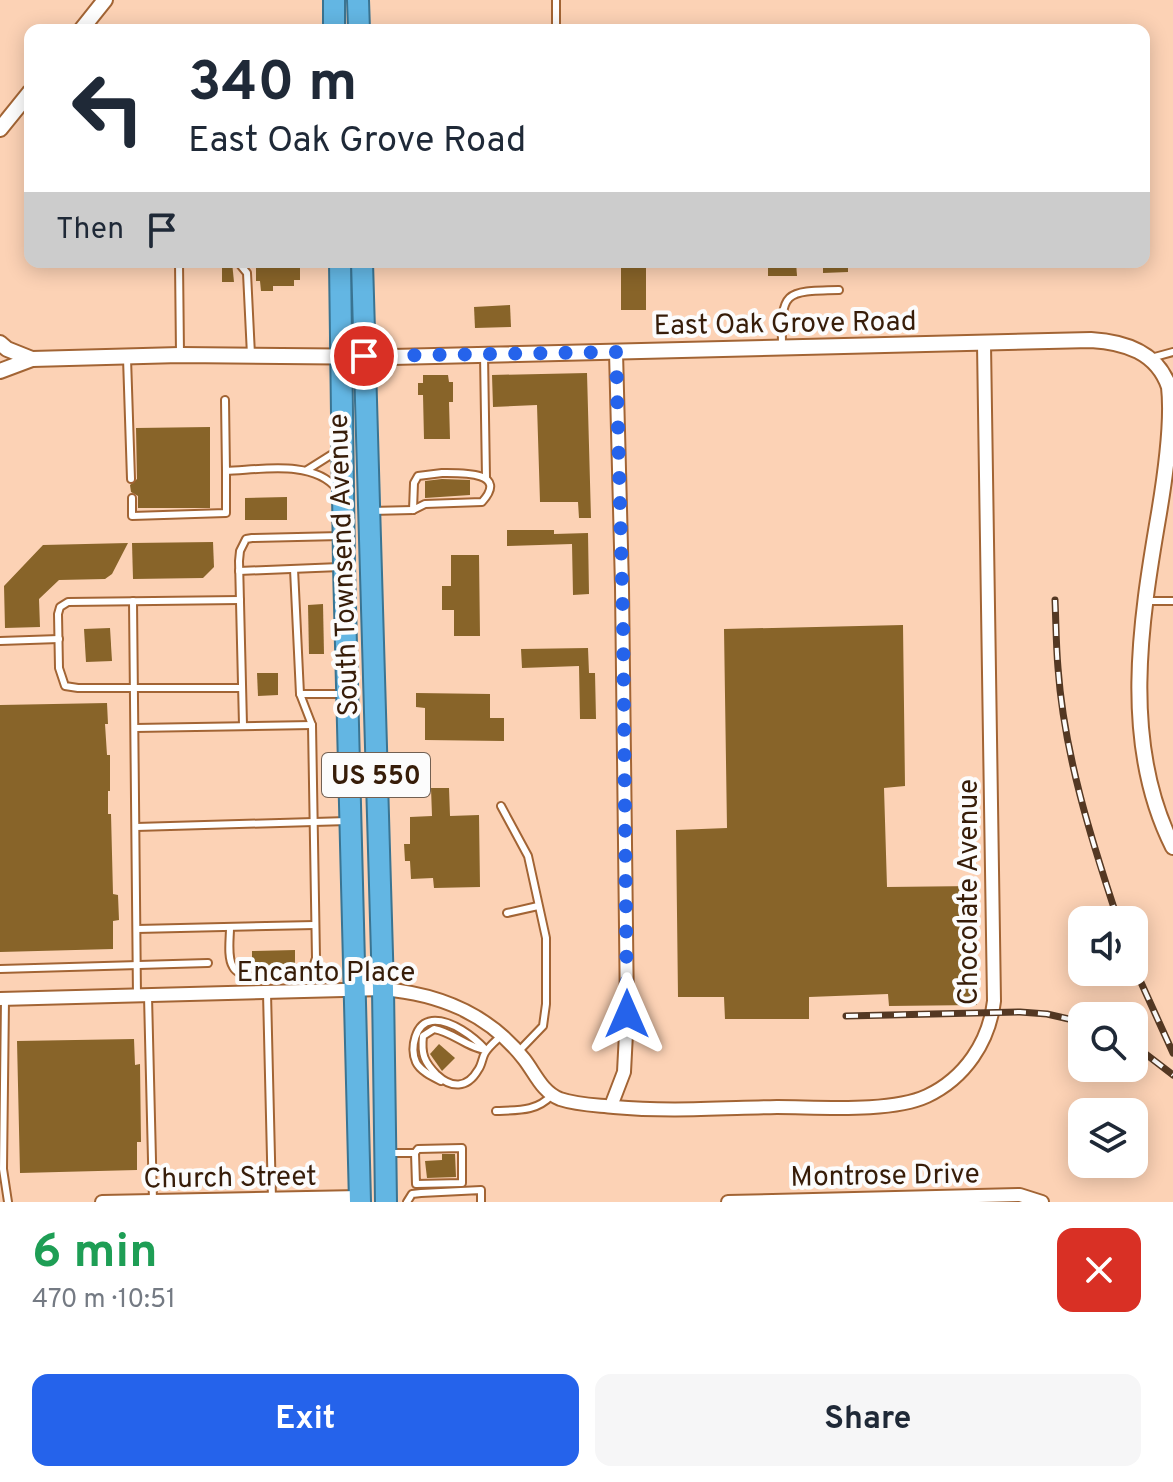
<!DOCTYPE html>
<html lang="en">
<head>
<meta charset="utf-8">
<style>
  body { margin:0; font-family:Overpass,sans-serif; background:#f6f6f7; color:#1f2937; height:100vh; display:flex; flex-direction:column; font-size:30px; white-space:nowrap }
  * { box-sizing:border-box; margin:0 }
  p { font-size:26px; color:#747a83 }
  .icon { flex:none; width:44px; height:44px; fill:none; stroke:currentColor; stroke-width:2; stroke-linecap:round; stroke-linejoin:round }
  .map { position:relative; height:1202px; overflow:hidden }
  .details { display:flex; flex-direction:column; background:#fff; flex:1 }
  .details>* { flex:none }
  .guide { position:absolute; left:24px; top:24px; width:1126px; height:244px; border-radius:16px; box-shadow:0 4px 20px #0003; background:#fff; color:#1f2937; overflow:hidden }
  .buttons { position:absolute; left:1068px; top:906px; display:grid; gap:16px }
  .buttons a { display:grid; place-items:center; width:80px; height:80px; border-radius:16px; background:#fff; box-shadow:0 4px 20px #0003; font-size:40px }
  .pin { position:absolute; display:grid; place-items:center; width:68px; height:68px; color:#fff; margin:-34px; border:4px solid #fff; border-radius:50%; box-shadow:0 2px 8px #0007 }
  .me { position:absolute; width:88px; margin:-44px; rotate:0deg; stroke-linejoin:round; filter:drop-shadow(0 0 6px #0008) }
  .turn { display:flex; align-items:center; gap:28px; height:168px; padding:0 32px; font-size:36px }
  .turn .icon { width:104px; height:104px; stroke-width:2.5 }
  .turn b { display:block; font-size:56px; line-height:68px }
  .then { display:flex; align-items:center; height:76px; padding:0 32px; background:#0003; gap:16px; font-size:30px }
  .round { display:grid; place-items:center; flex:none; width:84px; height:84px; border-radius:16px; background:#f6f6f7 }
  .headline { display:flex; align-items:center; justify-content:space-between; height:136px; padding:0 32px }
  h1 { font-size:48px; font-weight:700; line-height:60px; color:#1e9e55 }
  .button { display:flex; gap:16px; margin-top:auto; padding:16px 32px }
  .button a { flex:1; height:92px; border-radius:16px; background:#2563eb; color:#fff; font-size:32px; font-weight:700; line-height:92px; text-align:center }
  .button a+a { background:#f6f6f7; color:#1f2937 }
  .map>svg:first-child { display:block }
  .building { fill:#886429 }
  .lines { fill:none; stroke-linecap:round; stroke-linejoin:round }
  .service-casing { stroke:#a26434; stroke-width:10 }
  .minor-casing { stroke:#a26434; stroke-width:16 }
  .tertiary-casing { stroke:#a26434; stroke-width:18 }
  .trunk-casing { stroke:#3a7492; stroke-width:24 }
  .service { stroke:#fff; stroke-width:6 }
  .minor { stroke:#fff; stroke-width:12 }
  .tertiary { stroke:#fff; stroke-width:14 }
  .trunk { stroke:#63b6e3; stroke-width:20 }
  .rail-casing { stroke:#543823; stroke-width:7 }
  .rail { stroke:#fcfcfc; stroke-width:4; stroke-dasharray:12; stroke-linecap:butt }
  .route { stroke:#2563eb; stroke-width:14; stroke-dasharray:0 25.2 }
  .labels { text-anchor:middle; stroke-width:8; stroke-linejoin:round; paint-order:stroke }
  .shield { fill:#fcfcfc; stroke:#726052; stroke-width:2 }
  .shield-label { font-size:26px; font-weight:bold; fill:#371d09 }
  .street-label { font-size:28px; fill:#371d09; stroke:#fcfcfc }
</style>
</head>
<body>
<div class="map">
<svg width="1173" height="1202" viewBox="0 0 1173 1202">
  <rect width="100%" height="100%" fill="#fcd2b5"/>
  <g class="building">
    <path d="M222,262h10l2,20h-12z"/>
    <path d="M256,262h44v18h-6v6h-21v5h-12l-1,-10h-4z"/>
    <rect x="621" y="262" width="25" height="48"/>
    <path d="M768,262h28l1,14h-29z"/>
    <path d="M823,262h25v10l-25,1z"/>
    <path d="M510,305l1,22 -36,1 -1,-21z"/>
    <path d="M587,373l4,145h-12l-1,-16h-38l-3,-97 -44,2 -1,-32z"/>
    <path d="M423,375h25l1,7h4v20h-4l1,37h-26l-1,-44h-5v-12h5z"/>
    <path d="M210,427v81h-72v-12l-7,-4 -1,-7 7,-6 -1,-51z"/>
    <path d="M442,479l28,1v15l-45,3v-17z"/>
    <path d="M287,497v23h-42v-22z"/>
    <path d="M507,530h47v4l34,-1 1,61 -16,1 -1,-51 -65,2z"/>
    <path d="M213,542l1,25 -11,11 -70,1 -1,-36z"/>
    <path d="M128,543l-16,31 -7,5 -46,1 -20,19 1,28 -35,1 -1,-42 39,-41z"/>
    <path d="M451,555h28l1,81h-26v-26h-12v-24h9z"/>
    <path d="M323,604l1,50h-15l-1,-49z"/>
    <path d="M903,625l2,161 -21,2 3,99 88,-1 2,119 -88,1 -1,-12 -79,3v22h-84l-1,-22h-46l-2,-167 51,-2 -3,-199z"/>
    <path d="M110,628l2,33 -26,1 -2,-33z"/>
    <path d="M588,648l1,25h6l1,46h-16l-1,-53 -57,2 -1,-19z"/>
    <path d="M257,673h21v22l-20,1z"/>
    <path d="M416,693l74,1v24h14v23l-79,-1v-32l-9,-1z"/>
    <path d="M107,703l1,21h-3l2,31h3v36h-2v23h3l2,80 5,1 1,25 -6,1v28l-113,3v-247z"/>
    <path d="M431,788h18l1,28 29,-1 1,72 -46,1 -1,-10 -22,1 -1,-18h-5l-1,-17h6v-27l22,-1z"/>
    <path d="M295,950v17l-24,4 -19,-1v-19z"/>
    <path d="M134,1039l1,26 5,-1 1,78h-4v28l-117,3 -3,-132z"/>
    <path d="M439,1044l16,14 -13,13 -12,-17z"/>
    <path d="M442,1154h13l1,23 -29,1 -2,-17 17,-1z"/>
  </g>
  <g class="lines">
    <g class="service-casing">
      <g id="service">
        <path d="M556,0v30"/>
        <path d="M179,262l1,92"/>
        <path d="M238,262l9,11 4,82"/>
        <path d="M782,347c-1,-56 2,-56 57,-57"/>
        <path d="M484,355l2,123"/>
        <path d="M127,358l4,121"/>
        <path d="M1151,358l22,-6"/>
        <path d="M225,400l1,71c33,-1 87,-12 111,18"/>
        <path d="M307,470l27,-17 2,-5"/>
        <path d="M442,473c17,0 68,-2 40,29l-57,2 -12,6 1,-27 4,-7z"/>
        <path d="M132,498v18l94,-3v-42"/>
        <path d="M371,511l42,-1"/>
        <path d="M239,571l101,-4"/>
        <path d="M240,600l-172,2 -8,5 -2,7 1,54 6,18 13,2h164"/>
        <path d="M133,601l4,395"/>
        <path d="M1147,601h26"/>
        <path d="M0,641l59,-2"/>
        <path d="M300,694h43"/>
        <path d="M243,725l-4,-164 1,-10 6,-12 6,-1 89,-2"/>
        <path d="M135,728l177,-3"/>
        <path d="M501,806l27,50 18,82v66l-3,22 -25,26"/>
        <path d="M136,827l212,-6"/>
        <path d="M507,913l31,-7"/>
        <path d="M230,928c0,11 -3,29 3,39 9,17 66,9 80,0l3,-9 -4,-233 -12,-31 -6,-125"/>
        <path d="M137,929l178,-4"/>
        <path d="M0,969l208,-6"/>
        <path d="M267,993l5,206"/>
        <path d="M148,996l5,205"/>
        <path d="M5,999l-2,170 5,33"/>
        <path d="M486,1050c-19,-2 -33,-18 -52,-21l-11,7c-2,18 1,26 14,39 14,13 30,14 41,-5 4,-5 4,-12 7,-17 4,-7 12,-13 17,-18"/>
        <path d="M441,1081c-8,-4 -21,-10 -25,-19 -6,-14 -1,-39 16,-41 19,-2 42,16 54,29"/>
        <path d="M496,1111c22,-1 40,1 56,-16"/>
        <path d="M389,1153h26l3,-4 44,-1v35l-46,1 -1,-31"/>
        <path d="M407,1202l5,-8 9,-1 60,-3v12"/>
      </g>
    </g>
    <g class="minor-casing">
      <g id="minor">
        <path d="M0,999l383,-10c56,5 105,24 141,70 11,14 18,33 36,40 18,6 36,6 54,8 54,5 109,1 163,0 42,0 113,6 150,-11 38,-18 62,-54 67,-95l-10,-657"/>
        <path d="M611,1106l13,-34 3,-58 -5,-427 -6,-235"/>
        <path d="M102,1202l258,-5"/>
        <path d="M728,1202l292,-7 22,7"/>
      </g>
    </g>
    <g class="tertiary-casing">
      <g id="tertiary">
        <path d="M81,30l24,-30"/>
        <path d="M0,129l30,-37"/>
        <path d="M0,343l7,6 25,10"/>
        <path d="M0,371l32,-12 148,-4 212,2 699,-17c34,2 66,12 78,47 4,35 -4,90 -10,126 -19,110 -38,231 14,334"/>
      </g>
    </g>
    <g class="trunk-casing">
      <g id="trunk">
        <path d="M334,0v30"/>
        <path d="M358,0l1,30"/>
        <path d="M340,262l4,304 16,636"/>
        <path d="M362,262l21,727 3,213"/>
      </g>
    </g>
    <use href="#service" class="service"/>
    <use href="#minor" class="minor"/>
    <use href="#tertiary" class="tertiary"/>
    <use href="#trunk" class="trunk"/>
    <g class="rail-casing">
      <g id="rail">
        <path d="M1055,600c1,22 1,45 3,68 6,85 33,171 60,252"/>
        <path d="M1134,967l39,86"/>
        <path d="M846,1016l174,-4 27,2 35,8"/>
        <path d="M1134,1045l39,30"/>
      </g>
    </g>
    <use href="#rail" class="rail"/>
  </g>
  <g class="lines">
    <path class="route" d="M364,356l252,-4 7,267 4,395"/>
  </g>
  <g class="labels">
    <rect class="shield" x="322" y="753" width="108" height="44" rx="6"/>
    <g class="shield-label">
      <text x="376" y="784">US 550</text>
    </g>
    <g class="street-label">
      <text transform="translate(785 322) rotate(-1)" y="10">East Oak Grove Road</text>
      <text transform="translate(342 565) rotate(-92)" y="10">South Townsend Avenue</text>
      <text transform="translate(967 892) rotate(-90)" y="10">Chocolate Avenue</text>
      <text x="326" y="981">Encanto Place</text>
      <text transform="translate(885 1174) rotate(-1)" y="10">Montrose Drive</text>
      <text transform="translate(230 1176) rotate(-1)" y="10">Church Street</text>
    </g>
  </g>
</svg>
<div class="buttons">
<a><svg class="icon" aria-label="sound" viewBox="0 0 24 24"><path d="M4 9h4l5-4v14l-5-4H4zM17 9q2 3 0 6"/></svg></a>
<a><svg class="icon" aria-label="search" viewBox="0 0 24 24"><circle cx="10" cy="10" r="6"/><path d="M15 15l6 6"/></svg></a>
<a><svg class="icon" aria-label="layers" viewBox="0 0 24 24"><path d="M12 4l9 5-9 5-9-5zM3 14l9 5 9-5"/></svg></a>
</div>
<div class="pin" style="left:364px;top:356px;background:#d93025"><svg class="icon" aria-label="arrive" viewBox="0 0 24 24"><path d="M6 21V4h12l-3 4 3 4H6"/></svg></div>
<svg class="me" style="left:627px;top:1014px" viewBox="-20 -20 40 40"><path d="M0-17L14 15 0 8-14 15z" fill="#2563eb" stroke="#fff" stroke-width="4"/></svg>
<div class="guide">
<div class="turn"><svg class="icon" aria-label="left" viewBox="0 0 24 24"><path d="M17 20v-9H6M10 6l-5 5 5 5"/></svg><div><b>340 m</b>East Oak Grove Road</div></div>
<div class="then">Then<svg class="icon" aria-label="arrive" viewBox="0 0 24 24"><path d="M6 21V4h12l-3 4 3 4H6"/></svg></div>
</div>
</div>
<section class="details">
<div class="headline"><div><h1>6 min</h1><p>470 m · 10:51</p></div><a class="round" style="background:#d93025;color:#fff"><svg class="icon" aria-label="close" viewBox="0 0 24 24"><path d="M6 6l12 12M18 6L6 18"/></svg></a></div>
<div class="button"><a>Exit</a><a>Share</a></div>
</section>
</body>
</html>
